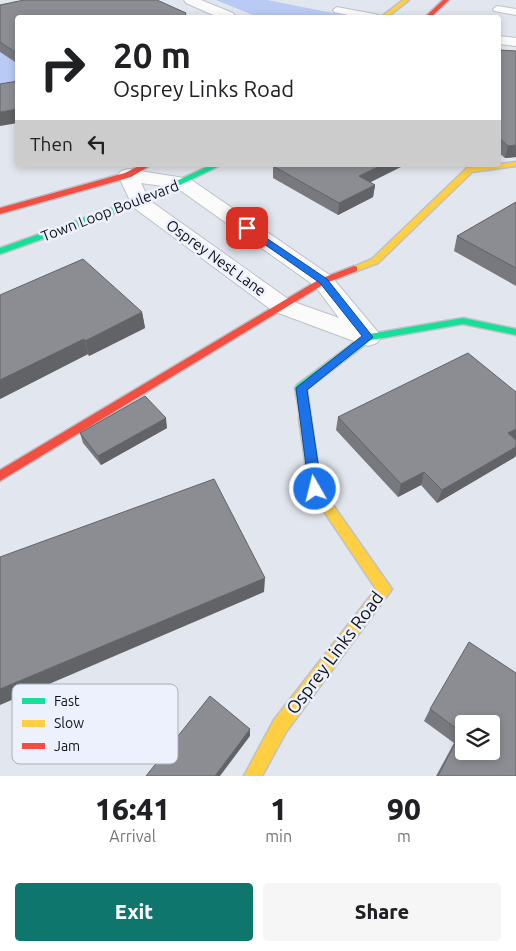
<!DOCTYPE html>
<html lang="en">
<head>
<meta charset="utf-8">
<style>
  body { margin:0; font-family:Ubuntu,sans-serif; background:#f6f6f6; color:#202124; height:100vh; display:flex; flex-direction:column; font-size:19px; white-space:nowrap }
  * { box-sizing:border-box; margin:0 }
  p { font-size:16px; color:#757577 }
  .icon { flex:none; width:28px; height:28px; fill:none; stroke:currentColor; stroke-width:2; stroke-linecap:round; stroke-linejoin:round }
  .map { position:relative; height:776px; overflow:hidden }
  .sheet { display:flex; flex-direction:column; background:#fff; flex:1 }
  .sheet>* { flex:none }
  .guide { position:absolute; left:15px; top:15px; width:486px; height:152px; border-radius:5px; box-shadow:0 2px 8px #0003; background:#fff; color:#202124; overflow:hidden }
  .buttons { position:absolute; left:455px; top:715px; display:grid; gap:10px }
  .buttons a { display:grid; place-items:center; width:45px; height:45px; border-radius:5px; background:#fff; box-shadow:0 2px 8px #0003; font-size:25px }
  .pin { position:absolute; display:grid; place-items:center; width:42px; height:42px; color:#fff; margin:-21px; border-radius:10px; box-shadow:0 2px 8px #0006 }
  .me { position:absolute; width:55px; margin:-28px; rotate:352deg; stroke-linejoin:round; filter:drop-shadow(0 0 4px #0008) }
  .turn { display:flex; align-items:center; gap:18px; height:105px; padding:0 15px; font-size:22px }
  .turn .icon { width:65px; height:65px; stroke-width:2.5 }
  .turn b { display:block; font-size:35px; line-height:42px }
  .then { display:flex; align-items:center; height:48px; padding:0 15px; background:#0003; gap:10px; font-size:19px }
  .eta { display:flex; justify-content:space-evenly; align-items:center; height:85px; text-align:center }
  .eta b { font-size:30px; font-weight:800; line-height:35px }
  .button { display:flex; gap:10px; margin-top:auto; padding:10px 15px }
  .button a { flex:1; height:58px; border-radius:5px; background:#0f766e; color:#fff; font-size:20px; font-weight:800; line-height:58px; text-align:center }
  .button a+a { background:#f6f6f6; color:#202124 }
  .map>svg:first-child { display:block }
  .green { fill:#b9caf4 }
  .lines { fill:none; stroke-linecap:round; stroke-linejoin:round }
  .lane-casing { stroke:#bec1c7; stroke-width:2 }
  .street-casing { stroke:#bec1c7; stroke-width:2 }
  .fast-casing { stroke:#bec1c7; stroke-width:3 }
  .slow-casing { stroke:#bec1c7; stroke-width:3 }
  .jam-casing { stroke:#bec1c7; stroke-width:3 }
  .lane { fill:#fbfbfc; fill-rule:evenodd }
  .street { fill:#fbfbfc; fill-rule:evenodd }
  .fast { fill:#16e098; fill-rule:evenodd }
  .slow { fill:#ffcf43; fill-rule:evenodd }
  .jam { fill:#f24e42; fill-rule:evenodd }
  .wall { fill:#78797e }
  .shaded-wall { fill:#616367 }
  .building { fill:#8b8d93; stroke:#616367; fill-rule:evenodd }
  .route { fill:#1a73e8; stroke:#114b97 }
  .labels { text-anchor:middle; stroke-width:5; stroke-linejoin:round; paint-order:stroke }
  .far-street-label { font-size:15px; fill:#0f1116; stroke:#ecf1fd }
  .street-label { font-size:18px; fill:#0f1116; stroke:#ecf1fd }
  .key { fill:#ecf1fd; stroke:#aaaeb8; stroke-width:1 }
  .key-label { font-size:14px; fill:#0f1116 }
</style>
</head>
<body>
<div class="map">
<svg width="516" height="776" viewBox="0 0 516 776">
  <rect width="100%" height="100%" fill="#e2e6ee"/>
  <g class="green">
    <path d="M216,0h51l86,17h-95z"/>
    <path d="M0,52l18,12 -1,31 -17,3z"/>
  </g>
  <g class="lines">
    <g class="lane-casing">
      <g id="lane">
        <path d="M497,6l19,3v6l-22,-4 -1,-2z"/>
        <path d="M337,7l42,8 4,3h-21l-28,-6 -1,-2z"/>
      </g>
    </g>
    <g class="street-casing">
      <g id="street">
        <path d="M184,0h17l32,13 2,3 -15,2 -34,-15z"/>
        <path d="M499,36l17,2v8l-17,-2z"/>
        <path d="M128,169l62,10 141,97 46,55 4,6 -4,6 -9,3 -9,-3 -86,-32 -140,-104 -15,-32 3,-4zM141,183l36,5 138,98 24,32 -48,-17 -142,-101z"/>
      </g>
    </g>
    <g class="fast-casing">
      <g id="fast">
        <path d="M211,165h10l-80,39 -141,50v-6l135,-48z"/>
        <path d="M463,318l53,11v6l-53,-11 -92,16 -64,49 4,29 -2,3h-8l-6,-33 2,-3 67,-50z"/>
      </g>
    </g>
    <g class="slow-casing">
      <g id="slow">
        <path d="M403,0h6l-23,18h-6z"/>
        <path d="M516,162v4l-44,6 -94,91 -24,9 -5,-3 23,-10 95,-91z"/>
        <path d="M305,414l4,1 2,3 10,70 71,101 -106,143 -24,44h-18l30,-56 102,-131 -67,-100 -10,-71 2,-3z"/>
      </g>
    </g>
    <g class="jam-casing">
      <g id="jam">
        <path d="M443,0h6l-19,18h-6z"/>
        <path d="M141,165h10l-20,12 -131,37v-6l125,-35z"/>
        <path d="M354,266l3,1v4l-31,12 -326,198v-11l320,-191z"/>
      </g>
    </g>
    <use href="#lane" class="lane"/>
    <use href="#street" class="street"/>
    <use href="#fast" class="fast"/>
    <use href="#slow" class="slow"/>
    <use href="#jam" class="jam"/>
  </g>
  <g class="wall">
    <path d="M0,5l18,13v46l-18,-12z"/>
    <path d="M499,50l17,1v106l-11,1 -6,-5z"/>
    <path d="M273,166l97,16 5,3 -2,12 -35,18 -65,-37z"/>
    <path d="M516,202v84l-62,-35 3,-15z"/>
    <path d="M0,295l142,17 3,16 -56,28 -1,-2 -88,45z"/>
    <path d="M516,392v47h-1l1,1v15l-1,2 -78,46 -16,-18 -23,12 -62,-67 2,-13z"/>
    <path d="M167,428l-66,37 -18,-22 -3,-10z"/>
    <path d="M516,673v103h-80l18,-33 -30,-22 6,-12z"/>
  </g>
  <g class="shaded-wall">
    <path d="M18,109v14l-18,3v-14z"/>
    <path d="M516,145v12l-11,1 3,-12z"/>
    <path d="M382,165h23l-48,24 2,-13z"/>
    <path d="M375,185l-2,12 -35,18 1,-12z"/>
    <path d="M142,312l3,16 -56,28 -4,-15z"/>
    <path d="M84,339l4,15 -88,45v-19z"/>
    <path d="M166,418l1,10 -66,37 -3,-9z"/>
    <path d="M516,429v10l-13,8 5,-14z"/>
    <path d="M516,447v8l-1,2 -78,46 5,-13z"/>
    <path d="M424,472l-3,13 -23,12 3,-13z"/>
    <path d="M265,578l-1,14 -264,113v-16z"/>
    <path d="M250,729v7l-30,40h-5z"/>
  </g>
  <g class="building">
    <path d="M24,0h133l29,13 -2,5h-166v36l-18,-12v-37z"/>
    <path d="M499,50l17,1v94l-8,1 -9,-8z"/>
    <path d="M18,81v28l-18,3v-28z"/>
    <path d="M275,165h107l-23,11 16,9 -36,18 -66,-37z"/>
    <path d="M516,202v66l-59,-32z"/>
    <path d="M83,259l59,53 -57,29 -1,-2 -84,41v-85z"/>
    <path d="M468,353l48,39v37l-8,4 8,7v7l-74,43 -18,-18 -23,12 -63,-67z"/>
    <path d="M145,396l21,22 -68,38 -18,-23z"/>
    <path d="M214,479l51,99 -265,111v-132z"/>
    <path d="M469,642l47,31v103h-78l23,-44 -31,-23zM464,724h27v27h-27z"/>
    <path d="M210,696l40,33 -35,47h-69z"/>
  </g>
  <path class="route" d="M247,225l80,54 46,58 -66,53 15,99 -2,4 -5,1 -4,-1 -2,-4 -13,-101 66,-52 -42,-53 -76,-53v-4z"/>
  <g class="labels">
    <g class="far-street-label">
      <text transform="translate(110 211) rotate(-21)" y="5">Town Loop Boulevard</text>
      <text transform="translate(216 258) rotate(36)" y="5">Osprey Nest Lane</text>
    </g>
    <g class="street-label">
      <text transform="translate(335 653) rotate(-53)" y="6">Osprey Links Road</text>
    </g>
  </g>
  <rect x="12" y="684" width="166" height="80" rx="8" class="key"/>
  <rect x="22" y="698" width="23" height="6" fill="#16e098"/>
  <rect x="22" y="720" width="23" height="7" fill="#ffcf43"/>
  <rect x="22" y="743" width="23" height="6" fill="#f24e42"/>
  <g class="key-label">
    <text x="54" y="706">Fast</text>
    <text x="54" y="728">Slow</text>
    <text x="54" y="751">Jam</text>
  </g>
</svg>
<div class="buttons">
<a><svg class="icon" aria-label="layers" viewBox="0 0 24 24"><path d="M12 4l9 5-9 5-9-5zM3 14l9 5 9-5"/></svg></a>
</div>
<div class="pin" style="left:247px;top:228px;background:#d93025"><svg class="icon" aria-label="arrive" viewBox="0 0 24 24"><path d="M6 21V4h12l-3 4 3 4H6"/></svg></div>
<svg class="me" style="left:315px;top:489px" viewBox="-20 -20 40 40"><circle r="17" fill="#1a73e8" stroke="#fff" stroke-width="3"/><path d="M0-11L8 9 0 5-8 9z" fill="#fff"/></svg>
<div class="guide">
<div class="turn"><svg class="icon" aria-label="right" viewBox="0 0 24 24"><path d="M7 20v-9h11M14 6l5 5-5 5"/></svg><div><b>20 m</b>Osprey Links Road</div></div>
<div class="then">Then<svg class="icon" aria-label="left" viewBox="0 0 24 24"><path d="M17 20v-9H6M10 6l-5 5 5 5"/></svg></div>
</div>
</div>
<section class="sheet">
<div class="eta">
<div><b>16:41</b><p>Arrival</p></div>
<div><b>1</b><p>min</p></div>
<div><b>90</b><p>m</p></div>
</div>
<div class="button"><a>Exit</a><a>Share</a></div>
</section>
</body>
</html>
